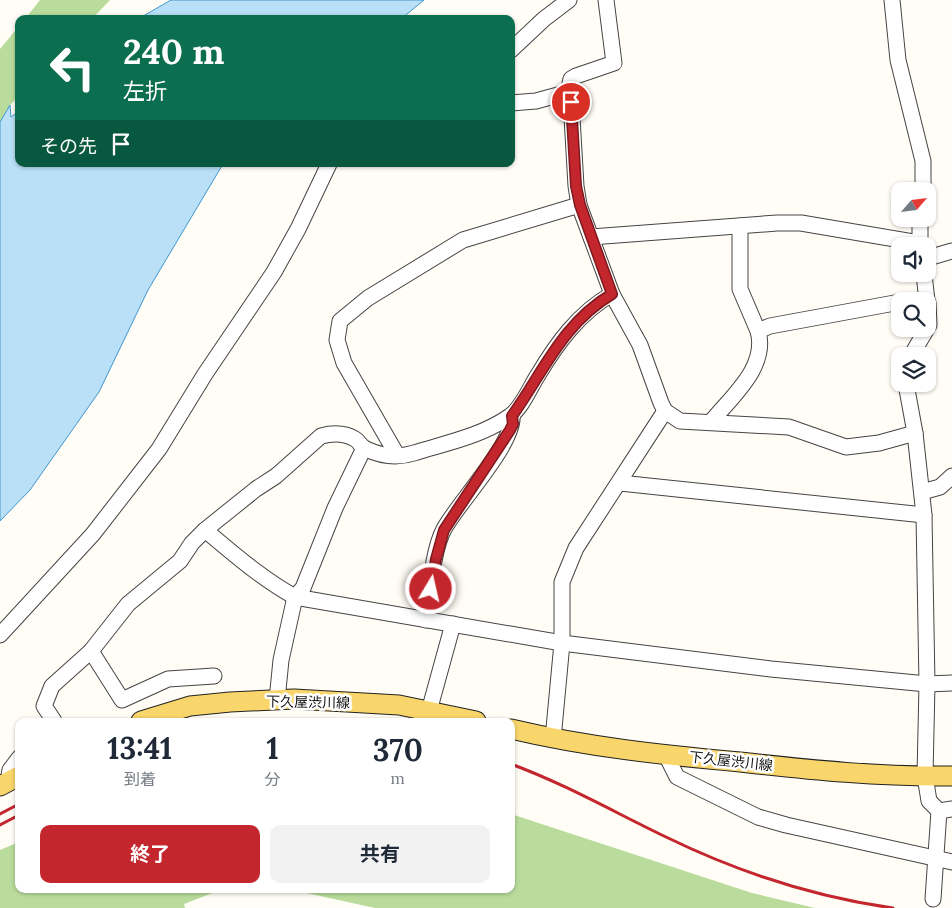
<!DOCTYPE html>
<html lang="ja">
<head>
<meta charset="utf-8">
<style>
  body { margin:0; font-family:Lora,"Noto Sans JP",serif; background:#f2f2f3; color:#1f2937; height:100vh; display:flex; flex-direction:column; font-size:19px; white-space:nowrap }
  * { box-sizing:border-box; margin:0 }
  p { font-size:16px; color:#747a83 }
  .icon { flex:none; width:28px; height:28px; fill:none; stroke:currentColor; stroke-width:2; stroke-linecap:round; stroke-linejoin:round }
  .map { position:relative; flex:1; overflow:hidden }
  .drawer { position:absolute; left:15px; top:718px; width:500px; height:175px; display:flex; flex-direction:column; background:#fff; border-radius:10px; box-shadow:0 1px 4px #0004 }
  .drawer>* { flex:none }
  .guide { position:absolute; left:15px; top:15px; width:500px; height:152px; border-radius:10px; box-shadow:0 1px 4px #0004; background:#0b6e4f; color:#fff; overflow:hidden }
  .needle { width:32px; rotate:62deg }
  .fabs { position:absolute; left:891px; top:182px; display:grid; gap:10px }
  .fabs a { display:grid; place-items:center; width:45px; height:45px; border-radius:10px; background:#fff; box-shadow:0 1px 4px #0004; font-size:25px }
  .pin { position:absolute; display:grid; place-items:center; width:42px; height:42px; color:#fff; margin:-21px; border:2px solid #fff; border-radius:50%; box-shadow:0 1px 5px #0007 }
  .me { position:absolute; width:55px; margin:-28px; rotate:9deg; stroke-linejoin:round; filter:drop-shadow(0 0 4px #0008) }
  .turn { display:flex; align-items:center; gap:18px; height:105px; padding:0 25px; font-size:22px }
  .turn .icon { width:65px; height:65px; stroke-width:2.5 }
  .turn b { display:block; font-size:35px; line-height:42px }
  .then { display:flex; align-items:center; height:48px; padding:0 25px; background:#0003; gap:10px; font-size:19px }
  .eta { display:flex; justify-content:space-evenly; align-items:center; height:85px; text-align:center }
  .eta b { font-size:30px; font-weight:700; line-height:35px }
  .cta { display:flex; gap:10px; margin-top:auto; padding:10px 25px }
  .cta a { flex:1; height:58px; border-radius:10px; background:#c4262e; color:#fff; font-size:20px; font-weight:700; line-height:58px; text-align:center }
  .cta a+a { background:#f2f2f3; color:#1f2937 }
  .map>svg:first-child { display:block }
  .forest { fill:#b9dc9c }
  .water { fill:#b9e0f7; stroke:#3f96cf }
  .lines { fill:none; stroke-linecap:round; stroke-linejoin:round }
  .minor-casing { stroke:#444; stroke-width:17 }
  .major-casing { stroke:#222; stroke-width:21 }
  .minor { stroke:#fff; stroke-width:15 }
  .major { stroke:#f9d66b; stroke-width:19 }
  .rail { stroke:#c4262e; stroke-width:3 }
  .route-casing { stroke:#7f191e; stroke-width:12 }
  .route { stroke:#c4262e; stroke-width:9 }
  .labels { text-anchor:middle; stroke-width:5; stroke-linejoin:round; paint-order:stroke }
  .street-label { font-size:14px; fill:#111; stroke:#fff }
</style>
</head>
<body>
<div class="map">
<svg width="952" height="908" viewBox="0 0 952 908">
  <rect width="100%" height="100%" fill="#fffdf5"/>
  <g class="forest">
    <path d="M40,0h70l-18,19h-67z"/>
    <path d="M19,26v70l-9,9 -10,17v-73z"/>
    <path d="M511,814l241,79 63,15h-440l-87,-19h223z"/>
    <path d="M19,842v47h204l-39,15 1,4h-185v-58z"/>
  </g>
  <g class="water">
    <path d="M171,0h253l-23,19h-263z"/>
    <path d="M10,105l1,12 8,-6v53h204l-75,126 -49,102 -69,98 -30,31v-399z"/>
  </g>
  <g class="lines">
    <g class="minor-casing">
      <g id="minor">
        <path d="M606,0l8,63 -38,13 -5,3 -1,4 6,103 3,19 33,89 28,51 21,58 4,8 15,10 109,6 57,20 33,-4 36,-10"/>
        <path d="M892,0l6,60 25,101v30"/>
        <path d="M511,50l33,-31 25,-19"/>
        <path d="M511,103l25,-2 22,-6 12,-1"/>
        <path d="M740,226v63l18,42"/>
        <path d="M591,237l186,-14h24l118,20"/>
        <path d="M920,246v-27"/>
        <path d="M928,258l24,-7"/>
        <path d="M924,274l3,27"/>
        <path d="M911,356l18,-31 -1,-23"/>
        <path d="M906,384l9,49 9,82 3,169 -2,92 4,25 10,10 13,-2"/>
        <path d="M711,422c21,-26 57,-55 47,-91l12,-5 130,-24"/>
        <path d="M397,455l-53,-92 -7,-23 3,-19 28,-23 95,-58 116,-35"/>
        <path d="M620,483l304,32"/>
        <path d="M922,492l18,-5 12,-11"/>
        <path d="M205,530c29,24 57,49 90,67l267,46 209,26 156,15 25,-1"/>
        <path d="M426,620c4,-25 6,-69 18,-91 14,-26 72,-87 68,-114"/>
        <path d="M0,635l93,-101 66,-85 46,-75 69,-102 24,-43 31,-65"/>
        <path d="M91,651l31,49 46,-21 46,-3"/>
        <path d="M277,700l4,-40 14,-63 8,-9 32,-80 29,-60"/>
        <path d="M429,711l24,-87"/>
        <path d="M54,721l-10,-15 8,-20 39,-35 37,-47 52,-43 12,-18 13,-13 51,-41 20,-13 45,-40c11,-3 24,-3 34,3 4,2 6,8 11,10 15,7 32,9 48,4 32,-10 68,-17 96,-37 12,-8 20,-29 28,-41 19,-32 41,-62 74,-81"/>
        <path d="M553,739l9,-96v-61l14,-34 89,-137"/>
        <path d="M666,755l11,22 81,40 28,8 166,37"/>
        <path d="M8,782l2,-12 9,-12"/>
        <path d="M933,899l6,-88"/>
      </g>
    </g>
    <g class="major-casing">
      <g id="major">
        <path d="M141,721l49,-15 40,-4 64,-3 105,6 77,16"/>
        <path d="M511,729c76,18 152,26 229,33 71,8 141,15 212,14"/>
        <path d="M0,786l19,-10"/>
      </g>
    </g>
    <use href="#minor" class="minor"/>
    <use href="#major" class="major"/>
    <g class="rail">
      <path d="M511,764c54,20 103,48 155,73 72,35 147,60 227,71"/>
      <path d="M0,814l19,-10"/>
      <path d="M0,825l19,-10"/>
    </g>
  </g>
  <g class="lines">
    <g class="route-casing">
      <path id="route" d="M431,589l5,-30 8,-29 66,-100 3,-6 -1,-8c32,-45 50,-92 100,-122l-32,-89 -4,-19 -5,-84"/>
    </g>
    <use href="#route" class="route"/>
  </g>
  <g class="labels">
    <g class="street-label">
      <text transform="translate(308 702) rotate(1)" y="5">下久屋渋川線</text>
      <text transform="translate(731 761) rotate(6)" y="5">下久屋渋川線</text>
    </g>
  </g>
</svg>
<div class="fabs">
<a><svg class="needle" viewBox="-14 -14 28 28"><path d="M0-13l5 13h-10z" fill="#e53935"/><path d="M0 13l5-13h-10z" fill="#747a83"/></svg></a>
<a><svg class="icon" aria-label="sound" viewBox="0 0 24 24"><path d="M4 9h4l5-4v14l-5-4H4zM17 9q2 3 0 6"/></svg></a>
<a><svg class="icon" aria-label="search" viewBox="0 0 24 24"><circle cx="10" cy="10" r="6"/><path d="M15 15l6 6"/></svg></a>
<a><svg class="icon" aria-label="layers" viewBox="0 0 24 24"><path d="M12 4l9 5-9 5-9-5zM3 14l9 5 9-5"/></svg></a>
</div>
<div class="pin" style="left:571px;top:102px;background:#d93025"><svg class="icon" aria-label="arrive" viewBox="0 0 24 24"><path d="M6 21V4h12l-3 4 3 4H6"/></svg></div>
<svg class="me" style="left:431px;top:589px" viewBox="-20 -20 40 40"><circle r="17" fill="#c4262e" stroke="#fff" stroke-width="3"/><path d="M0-11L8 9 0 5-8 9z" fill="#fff"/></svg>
<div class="guide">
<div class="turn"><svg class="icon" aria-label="left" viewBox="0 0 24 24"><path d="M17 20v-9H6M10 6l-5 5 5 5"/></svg><div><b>240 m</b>左折</div></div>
<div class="then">その先<svg class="icon" aria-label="arrive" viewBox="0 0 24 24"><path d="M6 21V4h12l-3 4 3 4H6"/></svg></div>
</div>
<section class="drawer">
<div class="eta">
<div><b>13:41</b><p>到着</p></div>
<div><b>1</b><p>分</p></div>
<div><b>370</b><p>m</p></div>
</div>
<div class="cta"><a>終了</a><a>共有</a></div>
</section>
</div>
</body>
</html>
